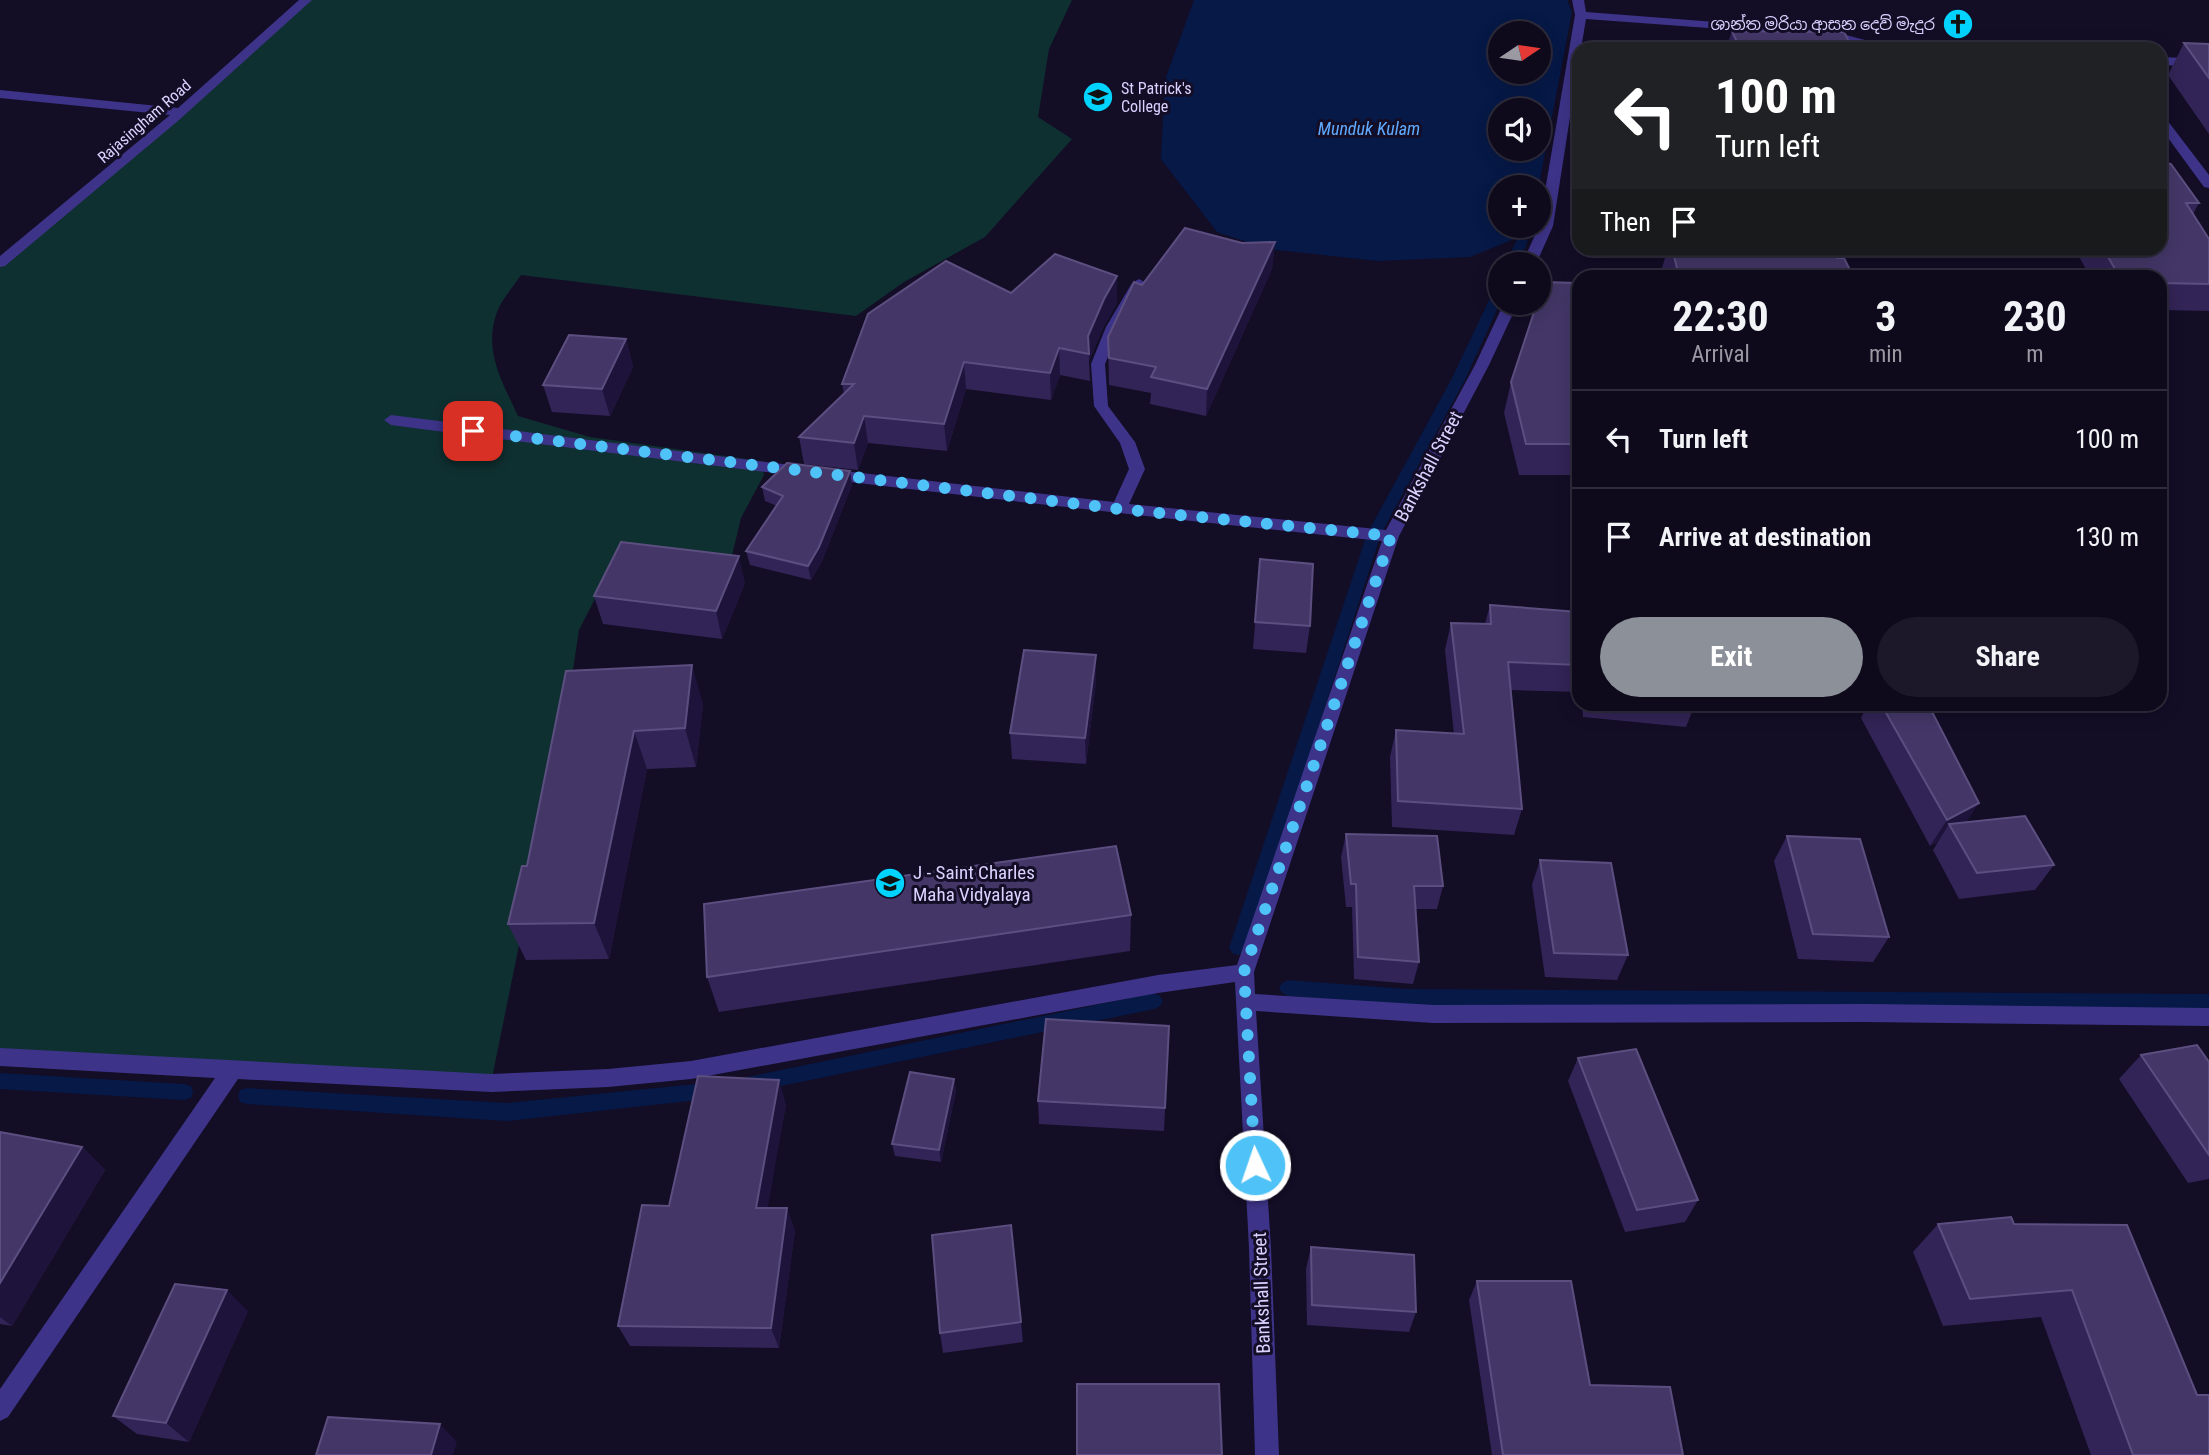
<!DOCTYPE html>
<html lang="en">
<head>
<meta charset="utf-8">
<style>
  body { margin:0; font-family:"Roboto Condensed","Noto Sans Sinhala",sans-serif; background:#1c1829; color:#f1f3f6; height:100vh; display:flex; flex-direction:column; font-size:26px; white-space:nowrap }
  * { box-sizing:border-box; margin:0 }
  p { font-size:23px; color:#9b9aa3 }
  .icon { flex:none; width:38px; height:38px; fill:none; stroke:currentColor; stroke-width:2; stroke-linecap:round; stroke-linejoin:round }
  .map { position:relative; flex:1; overflow:hidden }
  .panel { position:absolute; left:1572px; top:270px; width:595px; height:441px; display:flex; flex-direction:column; background:#0e0a1c; border-radius:21px; box-shadow:0 4px 18px #0003,0 0 0 2px #2e2b3b }
  .panel>* { flex:none }
  .guide { position:absolute; left:1572px; top:42px; width:595px; height:214px; border-radius:21px; box-shadow:0 4px 18px #0003,0 0 0 2px #2e2b3b; background:#202124; color:#fff; overflow:hidden }
  .needle { width:46px; rotate:77deg }
  .controls { position:absolute; left:1488px; top:21px; display:grid; gap:14px }
  .controls a { display:grid; place-items:center; width:63px; height:63px; border-radius:50%; background:#0e0a1c; box-shadow:0 4px 18px #0003,0 0 0 2px #2e2b3b; font-size:35px }
  .pin { position:absolute; display:grid; place-items:center; width:60px; height:60px; color:#fff; margin:-30px; border-radius:14px; box-shadow:0 4px 10px #0006 }
  .me { position:absolute; width:77px; margin:-38px; rotate:357deg; stroke-linejoin:round; filter:drop-shadow(0 0 5px #0008) }
  .turn { display:flex; align-items:center; gap:24px; height:147px; padding:0 28px; font-size:32px }
  .turn .icon { width:91px; height:91px; stroke-width:2.5 }
  .turn b { display:block; font-size:49px; line-height:60px }
  .then { display:flex; align-items:center; height:66px; padding:0 28px; background:#0003; gap:14px; font-size:26px }
  .eta { display:flex; justify-content:space-evenly; align-items:center; height:119px; text-align:center }
  .eta b { font-size:42px; font-weight:700; line-height:49px }
  .cta { display:flex; gap:14px; margin-top:auto; padding:14px 28px }
  .cta a { flex:1; height:80px; border-radius:42px; background:#8c9099; color:#fff; font-size:28px; font-weight:700; line-height:80px; text-align:center }
  .cta a+a { background:#1c1829; color:#f1f3f6 }
  ul { padding:0; list-style:none }
  li { display:flex; align-items:center; gap:21px; height:98px; padding:0 28px; border-top:2px solid #2e2b3b }
  li div { flex:1 }
  li b { display:block; font-size:26px }
  li em { font-style:normal }
  .map>svg:first-child { display:block }
  .green { fill:#0f3031 }
  .water { fill:#061947; fill-rule:evenodd }
  .lines { fill:none; stroke-linecap:round; stroke-linejoin:round }
  .stream { fill:#061947; fill-rule:evenodd }
  .street { fill:#3d3489; fill-rule:evenodd }
  .wall { fill:#322456 }
  .shaded-wall { fill:#1e133b }
  .building { fill:#443768; stroke:#5c4f80; stroke-width:2 }
  .route { stroke:#4fc3f7; stroke-width:12; stroke-dasharray:0 21.6 }
  .labels { text-anchor:middle; stroke-width:6; stroke-linejoin:round; paint-order:stroke }
  .far-poi-label { font-size:16px; fill:#dbd2ff; stroke:#130d26; text-anchor:end }
  .far-street-label { font-size:16px; fill:#dbd2ff; stroke:#130d26 }
  .far-water-label { font-size:18px; font-style:italic; fill:#60abff; stroke:#130d26 }
  .street-label { font-size:19px; fill:#dbd2ff; stroke:#130d26 }
  .poi-label { font-size:19px; fill:#dbd2ff; stroke:#130d26; text-anchor:start }
</style>
</head>
<body>
<div class="map">
<svg width="2209" height="1455" viewBox="0 0 2209 1455">
  <rect width="100%" height="100%" fill="#130d26"/>
  <path class="green" d="M306,0h766l-23,49 -11,68 34,22 -87,98 -81,45 -48,34 -335,-41c-7,11 -19,24 -24,37 -14,39 5,69 21,104l72,21 171,24 3,14 -23,43 -11,46 -113,-8 -38,74 -12,79 -76,374 -491,-26v-794z"/>
  <path class="water" d="M1194,0h373l5,12 -34,178v-3h-38v39h31l-19,14 -42,17 -92,4 -110,-12 -51,-17 -56,-73 4,-79zM1500,33h38v39h-38zM1500,110h38v39h-38z"/>
  <g class="lines">
    <g class="stream">
      <path d="M1522,237l6,4 -10,23h-12l10,-23z"/>
      <path d="M1500,286v17l-35,77 -84,154 -134,414 -3,5 -6,2 -6,-2 -3,-5 138,-414 84,-154 43,-90z"/>
      <path d="M1288,980l118,9 803,5v16l-803,-5 -118,-9 -6,-3 -3,-5 3,-5z"/>
      <path d="M1154,993l6,3 3,5 -3,5 -6,3 -402,83 -7,-2 -2,-6 2,-6 7,-2z"/>
      <path d="M0,1073l184,11 7,2 2,6 -2,6 -7,2 -184,-11z"/>
      <path d="M716,1082l7,2 2,6 -2,6 -7,2 -209,23 -260,-17 -7,-2 -2,-6 2,-6 7,-2 260,15z"/>
    </g>
    <g class="street">
      <path d="M299,0h13l-133,120 -174,146 -5,1v-11l170,-141 -170,-17v-8l178,18z"/>
      <path d="M1572,0h12l2,12 245,19 34,9 99,6 6,3 -105,-3 -34,-9 -245,-18 -5,30h-3v17l-25,160 -17,38h-14l17,-38 36,-211z"/>
      <path d="M2160,57l49,2v8l-49,-2z"/>
      <path d="M2160,115l4,1 45,59v13l-5,-1 -44,-60z"/>
      <path d="M1139,279l7,4 -26,44 -15,37 3,42 27,36 10,27 -16,35 257,26 89,-165 29,-62h14l-29,62 -90,171 -145,436 1,22 178,11 433,-1 343,4v18l-343,-4 -433,1 -177,-12 15,237 8,207h-24l-6,-207 -14,-266 -77,11 -467,86 -83,8 -117,5 -253,-13 -230,338 -8,4v-32l215,-311 -215,-12v-18l491,26 117,-5 83,-8 467,-86 79,-10 145,-424c-331,-34 -661,-73 -991,-116l-7,-5 7,-5 375,47 348,40 15,-33 -9,-26 -26,-37 -3,-42 15,-37 26,-44z"/>
    </g>
  </g>
  <g class="wall">
    <path d="M1732,31l121,18h-127z"/>
    <path d="M2184,43l25,1v90l-41,-59z"/>
    <path d="M2160,161l39,42 -6,11 16,25v72l-49,-1v-34h-70l-16,-28h86z"/>
    <path d="M1275,242l-3,27 -66,147 -56,-12 1,-11 -42,-8 -1,-48 34,-52 100,-42z"/>
    <path d="M1668,248h165l4,10 16,18h-191l-1,-5z"/>
    <path d="M1578,283v192h-59l-15,-62 7,-31z"/>
    <path d="M1011,293l106,10 -13,23 -15,35 1,20 -30,-6 -9,25 -85,-11 -19,62 -79,-8 -10,27 -54,-6 -5,-27 45,-43 -2,-10z"/>
    <path d="M626,339l7,28 -23,49 -58,-4 -9,-27z"/>
    <path d="M850,471l2,14 -30,76 -11,19 -61,-15 -4,-14 31,-45 -12,-5 -3,-14z"/>
    <path d="M1260,559l50,67 -4,27 -53,-4z"/>
    <path d="M745,583l-23,56 -119,-15 -9,-28z"/>
    <path d="M1490,605l88,7v80l-68,-2 12,119 -8,26 -122,-8 -2,-70 6,-27 58,4 -9,-84 6,-27 34,1z"/>
    <path d="M566,671l137,33 -7,63 -49,2 -38,190 -83,1 -18,-36 19,-58z"/>
    <path d="M1096,682l-10,82 -74,-5 -2,-26z"/>
    <path d="M1582,704h113l-9,23 -103,-10z"/>
    <path d="M1868,704h60l39,118 87,43 -19,25 -76,9 -26,-49 5,-8 -8,4 -69,-128z"/>
    <path d="M1346,834l97,52 -6,23h-21l3,53 -6,22 -59,-5 -2,-72h-6l-5,-50z"/>
    <path d="M1787,836l102,101 -16,25 -75,-3 -24,-98z"/>
    <path d="M1540,860l88,95 -11,25 -72,-3 -13,-92z"/>
    <path d="M1131,915l-1,36 -411,61 -12,-35z"/>
    <path d="M1169,1026l-5,105 -125,-7 -1,-23z"/>
    <path d="M2141,1055l68,7v117l-21,4 -69,-104z"/>
    <path d="M1578,1058l120,142 -13,22 -60,10 -57,-151z"/>
    <path d="M954,1079l2,12 -15,71 -46,-6 -3,-12z"/>
    <path d="M786,1104l-19,104 28,22 -16,118 -149,-2 -12,-20 51,-120z"/>
    <path d="M0,1132l82,15 23,23 -93,156 -12,-2z"/>
    <path d="M1938,1224l189,1 82,230h-118l-50,-138 -98,9 -30,-74z"/>
    <path d="M1011,1225l12,117 -80,11 -3,-20z"/>
    <path d="M1311,1247l105,65 -7,20 -102,-7 -1,-56z"/>
    <path d="M1477,1281l113,104 93,70h-191l-23,-155z"/>
    <path d="M248,1311l-59,131 -52,-8 -24,-18z"/>
  </g>
  <g class="shaded-wall">
    <path d="M1275,242l-3,27 -66,147 1,-27z"/>
    <path d="M1117,276v27l-13,23 -15,35 -1,-25 16,-37z"/>
    <path d="M626,339l7,28 -23,49 -8,-27z"/>
    <path d="M1059,348l1,27 -9,25 -1,-27z"/>
    <path d="M964,362l2,27 -19,62 -3,-27z"/>
    <path d="M864,416l4,27 -10,27 -4,-27z"/>
    <path d="M850,471l2,14 -30,76 -11,19 -3,-14z"/>
    <path d="M739,556l6,27 -23,56 -6,-28z"/>
    <path d="M1096,655v27l-10,82 -1,-26z"/>
    <path d="M692,665l11,39 -7,63 -11,-39z"/>
    <path d="M634,731l13,38 -38,190 -15,-36z"/>
    <path d="M1979,803l-17,26 -13,-5 -11,18 -8,4 17,-26z"/>
    <path d="M954,1079l2,12 -15,71 -2,-12z"/>
    <path d="M779,1080l7,24 -22,125 -8,-21z"/>
    <path d="M82,1147l23,23 -93,156 -12,-9v-34z"/>
    <path d="M787,1208l8,22 -16,118 -8,-20z"/>
    <path d="M227,1290l21,21 -59,131 -23,-19z"/>
    <path d="M440,1424l17,18 -4,13h-22z"/>
  </g>
  <g class="building">
    <path d="M1732,31l112,1 9,17h-113z"/>
    <path d="M2184,43l25,1v34z"/>
    <path d="M2160,161l11,3 28,39h-13l23,36v45l-49,-1v-7h-41l-16,-28h57z"/>
    <path d="M1185,228l57,15 33,-1 -68,147 -56,-12 5,-10 -47,-9 -1,-21 26,-55 8,3z"/>
    <path d="M1672,248h161l4,10h7l9,18h-174z"/>
    <path d="M1055,254l62,22 -13,23 -16,37 1,18 -30,-6 -9,25 -86,-11 -20,62 -80,-8 -10,27 -55,-6 55,-53h-12l26,-70 78,-53 65,32z"/>
    <path d="M1543,282l35,1v161h-52l-15,-62 26,-79h1v-5z"/>
    <path d="M569,335l57,4 -24,50 -59,-4z"/>
    <path d="M787,463l63,8 -31,76 -11,19 -62,-15 37,-55 -21,-9z"/>
    <path d="M621,542l118,14 -23,55 -122,-15z"/>
    <path d="M1260,559l53,5 -3,62 -55,-4z"/>
    <path d="M1490,605l88,7v53l-70,-3 14,147 -124,-8 -2,-71 68,4 -13,-111 40,1z"/>
    <path d="M1024,650l72,5 -11,83 -75,-5z"/>
    <path d="M692,665l-7,63 -51,3 -40,192 -86,1 14,-58h5l39,-195z"/>
    <path d="M1881,704h47l51,99 -32,17z"/>
    <path d="M2025,816l29,49 -77,8 -28,-49z"/>
    <path d="M1346,834l91,2 6,50h-29l5,76 -61,-5 -2,-73h-5z"/>
    <path d="M1787,836l73,3 29,98 -76,-3z"/>
    <path d="M1116,846l15,69 -424,62 -3,-73z"/>
    <path d="M1540,860l71,3 17,92 -74,-2z"/>
    <path d="M1046,1019l123,7 -4,82 -127,-7z"/>
    <path d="M2197,1045l12,17v93l-68,-100z"/>
    <path d="M1636,1049l62,151 -61,10 -59,-152z"/>
    <path d="M910,1072l44,7 -15,71 -47,-6z"/>
    <path d="M698,1076l81,4 -23,128h31l-16,120 -153,-2 24,-121 27,1z"/>
    <path d="M0,1132l82,15 -82,136z"/>
    <path d="M2011,1217l3,7 113,1 70,170h12v60h-76l-61,-165 -102,9 -32,-75z"/>
    <path d="M1011,1225l10,97 -81,11 -8,-98z"/>
    <path d="M1311,1247l103,8 2,57 -104,-7z"/>
    <path d="M1477,1281h94l19,104 80,2 13,68h-180z"/>
    <path d="M175,1284l52,6 -61,133 -53,-7z"/>
    <path d="M1077,1384h142l3,71h-145z"/>
    <path d="M328,1417l112,7 -9,31h-115z"/>
  </g>
  <g class="lines">
    <path class="route" d="M473,431l646,78 272,27 -147,436 11,193"/>
  </g>
  <defs>
    <g id="church-disc" transform="scale(1.575)"><circle r="9.5" fill="#00d3fd" stroke="#130d26"/><path d="M-1.2-6h2.4v3.5h3.3v2.4h-3.3V6h-2.4V-.1h-3.3v-2.4h3.3Z" fill="#111"/></g>
    <g id="school-disc" transform="scale(1.575)"><circle r="9.5" fill="#00d3fd" stroke="#130d26"/><path d="M0-5L7-2L0 1L-7-2ZM-4 1L0 2.5L4 1V4Q0 6-4 4Z" fill="#111"/></g>
  </defs>
  <g fill-rule="evenodd">
    <use href="#church-disc" x="1958" y="24"/>
    <use href="#school-disc" x="1098" y="97"/>
    <use href="#school-disc" x="890" y="883"/>
  </g>
  <g class="labels">
    <g class="far-poi-label">
      <text x="1935" y="30">ශාන්ත මරියා ආසන දෙව් මැදුර</text>
      <text x="1121" y="94" text-anchor="start">St Patrick's<tspan x="1121" dy="18">College</tspan></text>
    </g>
    <g class="far-street-label">
      <text transform="translate(144 121) rotate(-41)" y="6">Rajasingham Road</text>
    </g>
    <g class="far-water-label">
      <text x="1369" y="135">Munduk Kulam</text>
    </g>
    <g class="street-label">
      <text transform="translate(1428 466) rotate(-62)" y="7">Bankshall Street</text>
      <text transform="translate(1261 1293) rotate(-92)" y="7">Bankshall Street</text>
    </g>
    <g class="poi-label">
      <text x="913" y="879">J - Saint Charles<tspan x="913" dy="22">Maha Vidyalaya</tspan></text>
    </g>
  </g>
</svg>
<div class="controls">
<a><svg class="needle" viewBox="-14 -14 28 28"><path d="M0-13l5 13h-10z" fill="#e53935"/><path d="M0 13l5-13h-10z" fill="#9b9aa3"/></svg></a>
<a><svg class="icon" aria-label="sound" viewBox="0 0 24 24"><path d="M4 9h4l5-4v14l-5-4H4zM17 9q2 3 0 6"/></svg></a>
<a>+</a>
<a>−</a>
</div>
<div class="pin" style="left:473px;top:431px;background:#d93025"><svg class="icon" aria-label="arrive" viewBox="0 0 24 24"><path d="M6 21V4h12l-3 4 3 4H6"/></svg></div>
<svg class="me" style="left:1255px;top:1165px" viewBox="-20 -20 40 40"><circle r="17" fill="#4fc3f7" stroke="#fff" stroke-width="3"/><path d="M0-11L8 9 0 5-8 9z" fill="#fff"/></svg>
<div class="guide">
<div class="turn"><svg class="icon" aria-label="left" viewBox="0 0 24 24"><path d="M17 20v-9H6M10 6l-5 5 5 5"/></svg><div><b>100 m</b>Turn left</div></div>
<div class="then">Then<svg class="icon" aria-label="arrive" viewBox="0 0 24 24"><path d="M6 21V4h12l-3 4 3 4H6"/></svg></div>
</div>
<section class="panel">
<div class="eta">
<div><b>22:30</b><p>Arrival</p></div>
<div><b>3</b><p>min</p></div>
<div><b>230</b><p>m</p></div>
</div>
<ul>
<li><svg class="icon" aria-label="left" viewBox="0 0 24 24"><path d="M17 20v-9H6M10 6l-5 5 5 5"/></svg><div><b>Turn left</b></div><em>100 m</em></li>
<li><svg class="icon" aria-label="arrive" viewBox="0 0 24 24"><path d="M6 21V4h12l-3 4 3 4H6"/></svg><div><b>Arrive at destination</b></div><em>130 m</em></li>
</ul>
<div class="cta"><a>Exit</a><a>Share</a></div>
</section>
</div>
</body>
</html>
